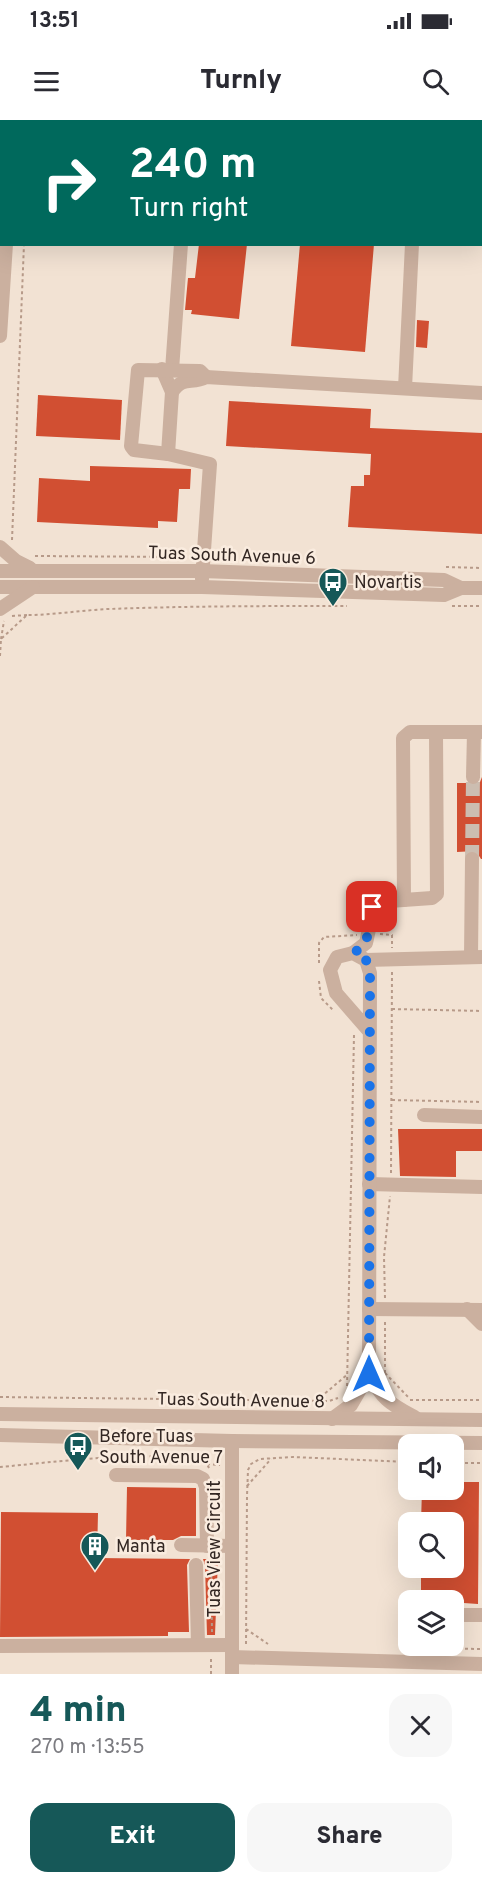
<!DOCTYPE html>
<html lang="en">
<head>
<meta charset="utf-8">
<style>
  body { margin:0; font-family:Overpass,sans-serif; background:#f7f7f7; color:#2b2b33; height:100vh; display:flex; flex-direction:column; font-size:22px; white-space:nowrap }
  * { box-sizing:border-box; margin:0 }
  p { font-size:20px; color:#7c7c81 }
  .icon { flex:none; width:33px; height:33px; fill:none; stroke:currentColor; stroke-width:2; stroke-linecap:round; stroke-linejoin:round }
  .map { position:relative; height:1554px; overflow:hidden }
  .sheet { display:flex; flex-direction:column; background:#fff; flex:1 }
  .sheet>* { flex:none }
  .top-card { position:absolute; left:0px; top:0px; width:483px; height:126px; box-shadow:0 6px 24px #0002; background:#00695c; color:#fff; overflow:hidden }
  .tools { position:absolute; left:398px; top:1314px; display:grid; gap:12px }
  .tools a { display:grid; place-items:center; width:66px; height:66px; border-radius:12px; background:#fff; box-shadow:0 6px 24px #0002; font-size:30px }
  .pin { position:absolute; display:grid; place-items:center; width:51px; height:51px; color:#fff; margin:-26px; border-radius:12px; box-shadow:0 3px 9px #0006 }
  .me { position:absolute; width:66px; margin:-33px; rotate:0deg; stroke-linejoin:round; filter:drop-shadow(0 0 4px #0008) }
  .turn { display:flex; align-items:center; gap:21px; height:126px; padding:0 30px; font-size:27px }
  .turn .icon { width:78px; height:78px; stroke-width:2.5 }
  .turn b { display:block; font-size:42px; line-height:51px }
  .round { display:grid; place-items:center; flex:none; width:63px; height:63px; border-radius:18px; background:#f7f7f7 }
  .overview { display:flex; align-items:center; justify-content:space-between; height:102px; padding:0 30px }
  h1 { font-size:36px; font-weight:800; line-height:45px; color:#165858 }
  .action { display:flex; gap:12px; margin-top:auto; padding:12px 30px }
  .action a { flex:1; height:69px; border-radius:18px; background:#165858; color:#fff; font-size:24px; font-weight:800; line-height:69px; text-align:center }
  .action a+a { background:#f7f7f7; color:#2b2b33 }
  .status { display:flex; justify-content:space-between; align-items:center; height:42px; padding:0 30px; background:#fff; direction:ltr }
  .status svg { height:16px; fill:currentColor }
  header { display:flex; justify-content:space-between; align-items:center; height:78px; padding:0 30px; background:#fff; font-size:27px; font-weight:800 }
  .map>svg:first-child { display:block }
  .building { fill:#d14f32 }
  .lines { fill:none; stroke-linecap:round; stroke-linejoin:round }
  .minor-tunnel { stroke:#ccbdb0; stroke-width:14; stroke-dasharray:14 7; stroke-linecap:butt }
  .path { stroke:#b79a89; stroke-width:2; stroke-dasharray:3 3; stroke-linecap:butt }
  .minor { stroke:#cbb09f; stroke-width:14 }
  .route { stroke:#1a73e8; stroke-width:10; stroke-dasharray:0 18 }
  .labels { text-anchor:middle; stroke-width:5; stroke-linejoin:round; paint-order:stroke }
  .street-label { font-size:18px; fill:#332723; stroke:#faecdf }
  .poi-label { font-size:18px; fill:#332723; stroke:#faecdf; text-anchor:start }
</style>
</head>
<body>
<div class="status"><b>13:51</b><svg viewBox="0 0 49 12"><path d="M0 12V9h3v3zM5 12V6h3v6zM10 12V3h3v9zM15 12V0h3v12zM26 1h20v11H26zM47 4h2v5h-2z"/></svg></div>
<header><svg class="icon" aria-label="menu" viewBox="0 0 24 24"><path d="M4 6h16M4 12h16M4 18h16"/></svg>Turnly<svg class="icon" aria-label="search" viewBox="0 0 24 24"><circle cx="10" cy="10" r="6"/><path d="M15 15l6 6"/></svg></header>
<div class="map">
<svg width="482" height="1554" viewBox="0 0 482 1554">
  <rect width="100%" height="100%" fill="#f2e2d3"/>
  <g class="building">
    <path d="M199,124h48l-8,75 -48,-5 1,-4h-7l3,-32h7z"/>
    <path d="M300,124h74l-9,108 -74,-6z"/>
    <path d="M417,200l12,1 -2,27 -11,-1z"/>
    <path d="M38,275l84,5 -2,40 -84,-4z"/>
    <path d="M229,281l142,8 -1,19 112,5v101l-134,-7 3,-41h13v-11h6l1,-21 -145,-8z"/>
    <path d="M90,346l101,3 -1,20h-11l-2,33 -19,-1v7l-121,-6 2,-44 51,3z"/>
    <path d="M482,657v82h-1l-5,-8 -19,1v-69h9l7,3 7,-4z"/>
    <path d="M398,1009h84v22h-26v26l-56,-1z"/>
    <path d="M453,1362h26l-1,122 -57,-4v-32h32v-46h-32l1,-32h31z"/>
    <path d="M127,1367l69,1v48h-15l-8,4h-47z"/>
    <path d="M1,1392l97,1 -1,45 93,1 -3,6 2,67h-21v4l-168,1z"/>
    <path d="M203,1439h15l-3,76h-8l-2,-70z"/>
  </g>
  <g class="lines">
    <path class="minor-tunnel" d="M472,739l1,-82"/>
    <g class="path">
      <path d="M32,2v-2"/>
      <path d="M12,420l12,-296"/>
      <path d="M35,436l150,1"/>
      <path d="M446,447l36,1"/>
      <path d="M452,486h30"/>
      <path d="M12,496l15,-1"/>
      <path d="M1,519l3,-18"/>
      <path d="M0,536l1,-17 26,-24c28,0 55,-5 82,-6 79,-3 159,-3 238,-3"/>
      <path d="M380,814l12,1v13"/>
      <path d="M319,843v-20l5,-6 33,-2"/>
      <path d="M319,861l2,17 13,13"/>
      <path d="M392,889l90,2"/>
      <path d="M392,980l90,2"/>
      <path d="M391,1053l1,-202"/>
      <path d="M385,1178l-1,-41 6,-61"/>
      <path d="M385,1202v54"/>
      <path d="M385,1253l25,26"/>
      <path d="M347,1266l7,-351"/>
      <path d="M0,1277l329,4 9,-3"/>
      <path d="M410,1280h72"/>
      <path d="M316,1281l32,-27"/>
      <path d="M453,1343h29"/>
      <path d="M207,1344l13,1"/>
      <path d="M0,1347c46,-4 169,-20 207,-3l2,4"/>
      <path d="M247,1366l24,-27"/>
      <path d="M211,1437l1,75"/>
      <path d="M246,1509l22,15"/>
      <path d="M246,1524l1,-148 1,-26 3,-6 9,-5 33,-2 115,5"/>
      <path d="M411,1528l71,1"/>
      <path d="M211,1554v-18"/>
    </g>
    <g class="minor">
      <path d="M13,2l1,-2"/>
      <path d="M0,216l6,-92"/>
      <path d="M162,249l10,23 -4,62"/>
      <path d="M172,250l9,-126"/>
      <path d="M405,268l7,-144"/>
      <path d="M172,272c12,-17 19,-7 34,-15l276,16"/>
      <path d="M0,427l16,14 14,7"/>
      <path d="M0,451h202l242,9 17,8"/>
      <path d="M202,459l8,-115 -42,-10 -34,-4 -3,-4 7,-76 62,1 6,6"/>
      <path d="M0,467h202l242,8 17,-7h21"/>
      <path d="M0,489l33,-22"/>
      <path d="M473,657l1,-45"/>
      <path d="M404,780l-1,-162 7,-6h72"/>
      <path d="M353,833l13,-10 9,-41 57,-4 5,-4 -1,-162"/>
      <path d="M471,837l1,-98"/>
      <path d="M366,840l116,-3"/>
      <path d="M424,995l58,2"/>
      <path d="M369,1064l113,3"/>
      <path d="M369,1189l113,1"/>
      <path d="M467,1189l15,15"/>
      <path d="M369,1254c14,27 22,30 47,44"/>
      <path d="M0,1294l482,6"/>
      <path d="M332,1299l19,-14 18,-31 1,-401 -4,-13 -13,-7 -16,4 -7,13 6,23 33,38"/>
      <path d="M0,1315l232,6 250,2"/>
      <path d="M116,1355l81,1 6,3 3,8 1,59"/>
      <path d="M181,1425l51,1"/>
      <path d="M196,1445l2,80"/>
      <path d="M456,1495h26"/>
      <path d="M0,1526l232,-1"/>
      <path d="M232,1537l250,7"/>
      <path d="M232,1554v-233"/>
    </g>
  </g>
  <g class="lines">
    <path class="route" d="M369,1254l1,-401 -4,-13 -12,-7 12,-10 6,-36"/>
  </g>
  <defs>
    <g id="bus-pin" transform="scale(1.5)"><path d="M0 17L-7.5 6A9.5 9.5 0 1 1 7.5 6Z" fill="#165858" stroke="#faecdf"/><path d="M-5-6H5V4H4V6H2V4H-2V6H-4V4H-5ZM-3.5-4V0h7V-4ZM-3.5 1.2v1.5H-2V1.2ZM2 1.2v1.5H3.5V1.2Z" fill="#fff"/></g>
    <g id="building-pin" transform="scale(1.5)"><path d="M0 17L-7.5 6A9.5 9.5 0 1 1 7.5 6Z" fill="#165858" stroke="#faecdf"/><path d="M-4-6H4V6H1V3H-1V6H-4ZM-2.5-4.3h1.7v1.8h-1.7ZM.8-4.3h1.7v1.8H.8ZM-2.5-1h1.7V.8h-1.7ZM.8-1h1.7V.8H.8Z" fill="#fff"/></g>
  </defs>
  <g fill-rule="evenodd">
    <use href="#bus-pin" x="333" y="462"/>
    <use href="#bus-pin" x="78" y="1326"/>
    <use href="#building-pin" x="95" y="1426"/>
  </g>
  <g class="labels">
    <g class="street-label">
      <text transform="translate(232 435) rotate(2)" y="6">Tuas South Avenue 6</text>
      <text transform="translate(241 1280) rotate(1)" y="6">Tuas South Avenue 8</text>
      <text transform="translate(214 1429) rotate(-90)" y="6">Tuas View Circuit</text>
    </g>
    <g class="poi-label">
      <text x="354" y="468">Novartis</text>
      <text x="99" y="1322">Before Tuas<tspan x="99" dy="21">South Avenue 7</tspan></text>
      <text x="116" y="1432">Manta</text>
    </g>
  </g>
</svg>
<div class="tools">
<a><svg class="icon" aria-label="sound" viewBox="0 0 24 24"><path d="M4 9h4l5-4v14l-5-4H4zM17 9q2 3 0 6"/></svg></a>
<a><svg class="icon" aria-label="search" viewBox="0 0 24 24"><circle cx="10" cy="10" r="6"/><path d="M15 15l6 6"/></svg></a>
<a><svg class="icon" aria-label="layers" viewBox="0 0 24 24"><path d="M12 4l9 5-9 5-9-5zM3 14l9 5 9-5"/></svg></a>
</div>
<div class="pin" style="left:372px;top:787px;background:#d93025"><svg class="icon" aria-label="arrive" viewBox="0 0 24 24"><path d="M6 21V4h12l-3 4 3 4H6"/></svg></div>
<svg class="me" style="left:369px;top:1254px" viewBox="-20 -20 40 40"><path d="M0-17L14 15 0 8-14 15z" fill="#1a73e8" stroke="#fff" stroke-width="4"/></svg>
<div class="top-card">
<div class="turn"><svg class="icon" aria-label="right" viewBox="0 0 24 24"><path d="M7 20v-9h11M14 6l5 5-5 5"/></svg><div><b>240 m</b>Turn right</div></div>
</div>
</div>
<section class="sheet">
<div class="overview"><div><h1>4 min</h1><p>270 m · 13:55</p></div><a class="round"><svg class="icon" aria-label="close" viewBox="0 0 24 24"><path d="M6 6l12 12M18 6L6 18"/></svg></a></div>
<div class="action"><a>Exit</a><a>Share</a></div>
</section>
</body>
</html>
